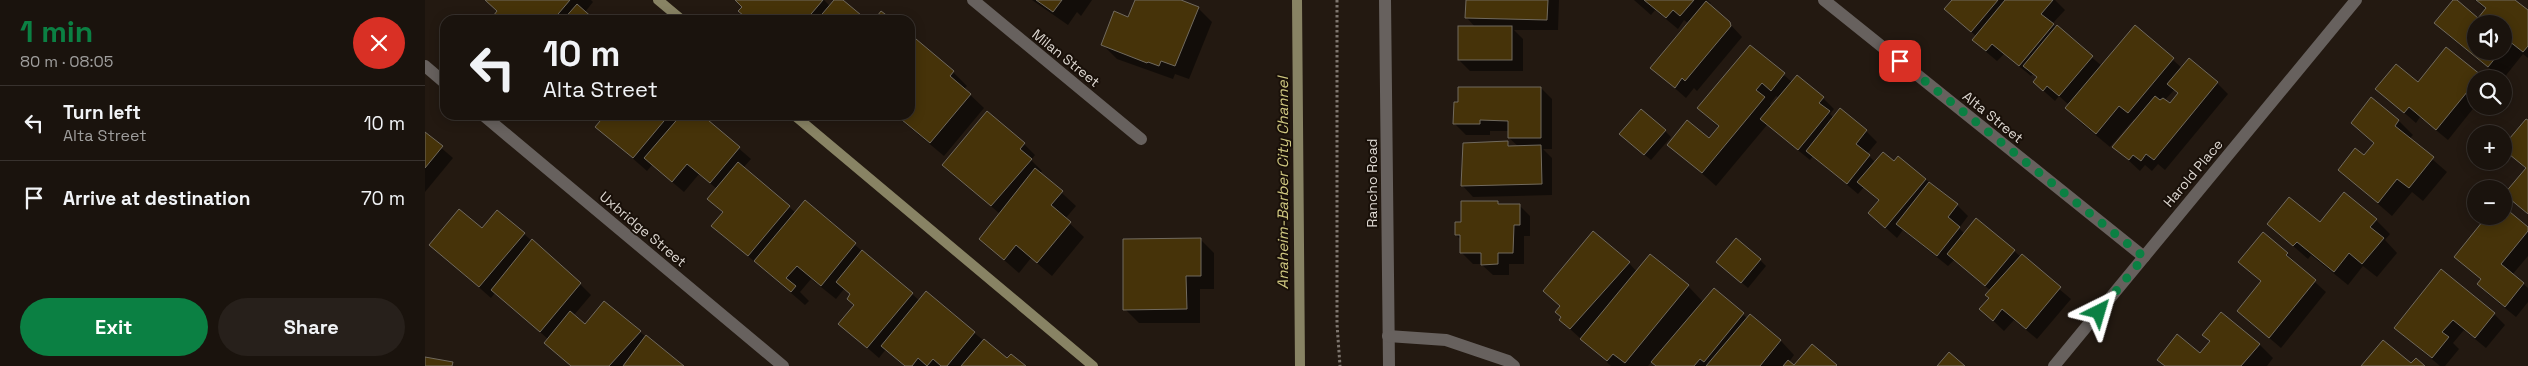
<!DOCTYPE html>
<html lang="en">
<head>
<meta charset="utf-8">
<style>
  body { margin:0; font-family:"Space Grotesk",sans-serif; background:#27201b; color:#f1f3f6; height:100vh; display:flex; flex-direction:column; font-size:19px; white-space:nowrap }
  * { box-sizing:border-box; margin:0 }
  p { font-size:16px; color:#9f9e9d }
  .icon { flex:none; width:28px; height:28px; fill:none; stroke:currentColor; stroke-width:2; stroke-linecap:round; stroke-linejoin:round }
  .map { position:relative; flex:1; overflow:hidden }
  .drawer { display:flex; flex-direction:column; background:#1a130d; width:425px }
  .drawer>* { flex:none }
  .banner { position:absolute; left:15px; top:15px; width:475px; height:105px; border-radius:15px; box-shadow:0 2px 12px #0003,0 0 0 1px #38322e; background:#1a130d; color:#f1f3f6; overflow:hidden }
  .fabs { position:absolute; left:2042px; top:15px; display:grid; gap:10px }
  .fabs a { display:grid; place-items:center; width:45px; height:45px; border-radius:50%; background:#1a130d; box-shadow:0 2px 12px #0003,0 0 0 1px #38322e; font-size:25px }
  .pin { position:absolute; display:grid; place-items:center; width:42px; height:42px; color:#fff; margin:-21px; border-radius:10px; box-shadow:0 2px 8px #0006 }
  .me { position:absolute; width:55px; margin:-28px; rotate:40deg; stroke-linejoin:round; filter:drop-shadow(0 0 4px #0008) }
  .turn { display:flex; align-items:center; gap:18px; height:105px; padding:0 20px; font-size:22px }
  .turn .icon { width:65px; height:65px; stroke-width:2.5 }
  .turn b { display:block; font-size:35px; line-height:42px }
  .round { display:grid; place-items:center; flex:none; width:52px; height:52px; border-radius:26px; background:#27201b }
  .head { display:flex; align-items:center; justify-content:space-between; height:85px; padding:0 20px }
  h1 { font-size:30px; font-weight:800; line-height:38px; color:#0b8043 }
  .button { display:flex; gap:10px; margin-top:auto; padding:10px 20px }
  .button a { flex:1; height:58px; border-radius:30px; background:#0b8043; color:#fff; font-size:20px; font-weight:800; line-height:58px; text-align:center }
  .button a+a { background:#27201b; color:#f1f3f6 }
  ul { padding:0; list-style:none }
  li { display:flex; align-items:center; gap:15px; height:75px; padding:0 20px; border-top:1px solid #38322e }
  li div { flex:1 }
  li b { display:block; font-size:19px }
  li em { font-style:normal }
  main { display:flex; flex:1; min-height:0 }
  .map>svg:first-child { display:block }
  .shadow { fill:#0007; fill-rule:evenodd }
  .lines { fill:none; stroke-linecap:round; stroke-linejoin:round }
  .stream { stroke:#888364; stroke-width:10 }
  .building { fill:#463309; stroke:#716a5e }
  .path { stroke:#7e766f; stroke-width:3; stroke-dasharray:2.5 2.5; stroke-linecap:butt }
  .minor { stroke:#67615e; stroke-width:12 }
  .route { stroke:#0b8043; stroke-width:9; stroke-dasharray:0 16.2 }
  .labels { text-anchor:middle; stroke-width:4; stroke-linejoin:round; paint-order:stroke }
  .street-label { font-size:14px; fill:#ddd7d1; stroke:#191009 }
  .water-label { font-size:15px; font-style:italic; fill:#cfc780; stroke:#191009 }
</style>
</head>
<body>
<main>
<section class="drawer">
<div class="head"><div><h1>1 min</h1><p>80 m · 08:05</p></div><a class="round" style="background:#d93025;color:#fff"><svg class="icon" aria-label="close" viewBox="0 0 24 24"><path d="M6 6l12 12M18 6L6 18"/></svg></a></div>
<ul>
<li><svg class="icon" aria-label="left" viewBox="0 0 24 24"><path d="M17 20v-9H6M10 6l-5 5 5 5"/></svg><div><b>Turn left</b><p>Alta Street</p></div><em>10 m</em></li>
<li><svg class="icon" aria-label="arrive" viewBox="0 0 24 24"><path d="M6 21V4h12l-3 4 3 4H6"/></svg><div><b>Arrive at destination</b></div><em>70 m</em></li>
</ul>
<div class="button"><a>Exit</a><a>Share</a></div>
</section>
<div class="map">
<svg width="2103" height="366" viewBox="0 0 2103 366">
  <rect width="100%" height="100%" fill="#231911"/>
  <g class="shadow">
    <path d="M61,0h105l2,2 -8,10 11,8h-105l7,-8z"/>
    <path d="M310,0h89l6,6 6,-6h5l24,20h-116l-9,-9 3,-3z"/>
    <path d="M607,0h60l-11,16 -4,-4 -9,13z"/>
    <path d="M711,0h41l21,8 14,14 -23,57 -14,-5 -2,5 -56,-20 -14,-14 26,-26z"/>
    <path d="M1042,0h92l-1,30h-44l9,9v32h-53l-11,-11 17,-32 -9,-10z"/>
    <path d="M1209,0h73l4,3 -2,2 20,18 13,14 -45,54 -3,-3 -8,10 -34,-30 37,-44 -5,-4 -6,9 -23,-19 -4,5z"/>
    <path d="M1529,0h101l10,10 -13,14 50,42 33,-40 47,42 35,15 11,11 -63,76 -7,-6 -6,7 -7,-6 -5,6 -26,-24 22,-26 -2,-2 -24,28 -30,-25 -14,-14 3,-3 -10,-9 -4,5 -9,-8 -11,-11 3,-4 -5,-4 -2,2 -27,-22 -7,7 -12,-10 -11,-11 3,-3 -31,-28zM1749,90l5,4 -9,11 -6,-4z"/>
    <path d="M2050,0h41l-1,2 13,10v46l-5,-4 -20,25 -53,-42 -14,-14 42,-4 8,-9zM2051,24h28v27h-28z"/>
    <path d="M485,37l43,35 14,14 -3,3 20,19 -40,48 -49,-41h15z"/>
    <path d="M1325,46l42,36 31,16 11,11 -4,5 4,4 6,-8 26,21 11,11 -10,12 8,8 19,1 31,16 32,26 11,11 -9,12 6,6 49,17 57,48 -34,40 -23,-19 -10,11 -23,-22 9,-11 1,-7 -37,-31 -6,6 -45,-36 -6,8 -28,-25 10,-12 -15,-14 -6,7 -45,-38 -3,4 -43,-35 -51,61 -47,-42 41,-5 9,-11 -20,-20zM1351,96l3,2 -7,8 -2,-2z"/>
    <path d="M2055,76l2,3h-6v26l-28,35 -28,-23 -4,6 -39,-34z"/>
    <path d="M1116,88l11,11v50h-9l9,9v37l-79,2 -11,-12 45,-42 5,4h7l-10,-9v-7h-19v4h-24l-11,-11z"/>
    <path d="M1947,99l27,22 14,14 -4,4 38,33 -24,29 -11,-9 -20,24 -53,-46 25,-13 11,-13 -23,-21z"/>
    <path d="M182,115h93l51,44 -8,9 53,45 9,-11 115,99 6,-8 81,67 17,6h-120l-18,-17 -7,9 -39,-34 15,-19 -4,-10 -7,-6 -8,10 -25,-20 -11,13 9,9 -4,4 -92,-79 10,-13 -14,-14 8,-10 -18,-15 -15,18 -32,-27 -5,6 -50,-44z"/>
    <path d="M2101,120l2,2v93l-22,-21 20,-25 -22,-21z"/>
    <path d="M1240,131l6,6 -20,23 -24,-20z"/>
    <path d="M0,134l28,24 -28,34z"/>
    <path d="M599,144l11,11 -4,5 11,11 -2,2 36,33 -11,13 19,18 -32,39 -21,-18 -12,15 -39,-34 20,-25 -45,-39z"/>
    <path d="M1072,202l3,3h19l11,11v20h-6v28h-15v11h-16l-12,-11h-8l-11,-11 -1,-13 -5,-5 6,-12z"/>
    <path d="M2079,209l24,19v28l-16,19 16,13v14l-12,15 -27,-22 -11,-11 4,-4 -26,-23 48,-41z"/>
    <path d="M1951,220l14,14 -5,6 12,13 -20,24 -14,-11 -15,19 -37,-30 -3,4 -40,-35h52z"/>
    <path d="M57,230l42,4 56,50 11,11 -17,20 11,10 55,7 42,34h-111l-26,-23 3,-4 -53,-46 -4,5 -60,-53z"/>
    <path d="M775,239l14,14v36h-14v34h-61l-14,-14z"/>
    <path d="M1862,254l11,11 -1,1 29,26 -45,56 -43,-37 24,-29 -22,-20z"/>
    <path d="M1335,260l6,6 -18,22 -24,-21z"/>
    <path d="M1204,263l8,9 51,14 15,16 11,-13 34,30 2,-3 31,25 13,14 -5,7 5,4h-137l-5,-5 -4,5h-37l-51,-46 2,-3 -1,-10 -17,-16z"/>
    <path d="M2069,314l11,11 -19,23 -22,-18 -11,13 6,6 -14,17h-5l-45,-38z"/>
    <path d="M1786,342l48,2 14,14 -6,8h-102l35,-12z"/>
  </g>
  <g class="lines">
    <g class="stream">
      <path d="M233,0l24,20"/>
      <path d="M872,0l3,366"/>
      <path d="M369,115l299,251"/>
    </g>
  </g>
  <g class="building">
    <path d="M60,0h85l-17,20h-63l7,-9z"/>
    <path d="M310,0h88l-17,20h-57l-11,-9 4,-4z"/>
    <path d="M409,0h9l24,20h-50z"/>
    <path d="M611,0h26l-9,12z"/>
    <path d="M710,0h46l18,7 -24,59 -14,-5 -2,5 -11,-4 -1,1 -46,-18 13,-34 14,6z"/>
    <path d="M1041,0h82l-1,20 -82,-2z"/>
    <path d="M1219,0h50l-14,16 -7,-6 -7,8z"/>
    <path d="M1527,0h46l-27,32 -27,-23z"/>
    <path d="M1580,0h48l-12,14 13,10 -35,42 -27,-22 -6,7 -14,-11z"/>
    <path d="M2028,0h4l21,18 8,-10 -10,-8h39l13,10v36l-5,6 -14,-11 -5,6v-23h-28v27h25l-13,16 -54,-44z"/>
    <path d="M1281,1l24,21 1,4 -46,55 -3,-3 -7,10 -25,-20z"/>
    <path d="M152,4l18,16h-32z"/>
    <path d="M456,11l12,9h-19z"/>
    <path d="M1632,25l36,31 -34,40 -12,-10 -4,5 -10,-9 4,-5 -14,-11z"/>
    <path d="M1710,25l39,33 -46,55 -9,-7 -23,28 -31,-26z"/>
    <rect x="1033" y="26" width="54" height="34"/>
    <path d="M491,39l38,32 -4,5 21,18 -41,49 -34,-28h14v-69z"/>
    <path d="M1325,45l35,28 -14,18 -9,-8 -6,7 9,7 -63,76 -35,-28 20,-25 22,18 10,-12 -22,-18z"/>
    <path d="M2021,47l35,28 -45,55 -27,-23 -5,6 -29,-24 21,-25 22,18z"/>
    <path d="M1764,58l29,24 -64,78 -8,-6 -5,7 -8,-6 -4,5 -17,-13 43,-51 5,4 3,-2 7,5 8,-10 -11,-9z"/>
    <path d="M1372,75l27,22 -5,6 11,8 -32,39 -38,-31z"/>
    <path d="M1033,87h83v51h-33v-17l-28,-1v4h-27l1,-22h4z"/>
    <path d="M1946,97l28,23 -4,6 39,31 -25,31 -12,-9 -19,24 -40,-33 17,-22 9,7 10,-12 -23,-20z"/>
    <path d="M1415,108l27,22 -11,14 14,11 -23,29 -41,-33z"/>
    <path d="M1216,109l25,21 -22,25 -25,-21z"/>
    <path d="M562,111l38,32 -5,6 12,10 -41,47 -49,-41z"/>
    <path d="M180,115h64l-36,43 -38,-31z"/>
    <path d="M256,115h21l38,32 -30,36 -23,-19 -15,18 -28,-24z"/>
    <path d="M2101,119l2,1v94l-24,-20 22,-26 -22,-18v-5z"/>
    <path d="M0,132l18,14 -18,22z"/>
    <path d="M1083,141v5l33,-1 1,39 -81,2 2,-43z"/>
    <path d="M1458,152l11,9 4,-5 28,23 -41,49 -17,-15 11,-13 -22,-18z"/>
    <path d="M313,162l52,44 -42,50 -37,-30 12,-14 -16,-13z"/>
    <path d="M610,168l28,23 -12,14 20,17 -34,41 -21,-18 -12,15 -25,-21z"/>
    <path d="M1504,182l29,22 -10,13 12,10 -23,29 -41,-32z"/>
    <path d="M1919,192l33,27 -7,8 14,11 -22,26 -13,-11 -15,19 -37,-30 -4,4 -26,-22 22,-27 31,25z"/>
    <path d="M380,200l51,43 -35,43 -24,-20 -11,12 10,8 -5,6 -37,-31z"/>
    <path d="M1036,201h37v3h22v21h-6l-1,28h-15v11l-17,1v-12h-21v-18h-5v-13h6z"/>
    <path d="M2079,207l24,20v4l-27,33 23,19 -19,24 -28,-23 4,-5 -27,-22 33,-41h17z"/>
    <path d="M34,209l23,19 15,-18 28,23 -46,54 -50,-42z"/>
    <path d="M1551,218l39,32 -30,36 -38,-32z"/>
    <path d="M1168,231l37,31 -60,67 -11,-9 2,-3 -6,-5 5,-6 -17,-15z"/>
    <path d="M1838,232l25,21 -2,2 30,25 -47,58 -32,-27 24,-30 -23,-19z"/>
    <path d="M776,238v38h-15l1,33 -64,1v-71z"/>
    <path d="M1311,238l25,21 -20,24 -25,-21z"/>
    <path d="M107,239l49,44 -41,49 -49,-42z"/>
    <path d="M437,250l51,43 -46,55 -29,-24 16,-19 -7,-6 3,-5 -14,-12z"/>
    <path d="M1225,254l39,31 -64,78 -12,-9 -6,7 -27,-22z"/>
    <path d="M1597,254l39,33 -35,42 -24,-20 -9,12 -14,-12 10,-11 -4,-3z"/>
    <path d="M2016,269l54,44 -20,25 -22,-18 -11,12 7,5 -17,21 -38,-30z"/>
    <path d="M1289,288l30,25 -40,49 -4,-3 -6,7h-38l-5,-4z"/>
    <path d="M501,291l49,41 -28,34h-6l-8,-7 -6,7 -9,-8 -6,8h-7l-24,-20z"/>
    <path d="M179,301l37,30 -32,35h-38l-27,-23 26,-32 15,13z"/>
    <path d="M1796,312l39,32 -19,22h-76l-8,-6 20,-26 23,19 10,-12 -8,-6z"/>
    <path d="M1325,314l31,26 -21,26h-54z"/>
    <path d="M221,335l38,31h-61z"/>
    <path d="M559,339l23,19 4,-4 15,12h-65z"/>
    <path d="M1958,340l28,23 5,-5 9,8h-64z"/>
    <path d="M1387,344l25,21 -1,1h-53l5,-6 6,5z"/>
    <path d="M1524,352l16,14h-28z"/>
    <path d="M0,357l28,5 -1,4h-27z"/>
  </g>
  <g class="lines">
    <path class="path" d="M912,0v324l3,42"/>
    <g class="minor">
      <path d="M548,0l168,139"/>
      <path d="M960,0l4,366"/>
      <path d="M1399,0l320,257"/>
      <path d="M0,66l20,17"/>
      <path d="M58,115l300,251"/>
      <path d="M963,336l58,4 62,21 6,5"/>
      <path d="M1629,366l302,-366"/>
    </g>
  </g>
  <g class="lines">
    <path class="route" d="M1475,61l244,196 -45,55"/>
  </g>
  <g class="labels">
    <g class="street-label">
      <text transform="translate(641 58) rotate(39)" y="5">Milan Street</text>
      <text transform="translate(1568 117) rotate(39)" y="5">Alta Street</text>
      <text transform="translate(1768 173) rotate(-50)" y="5">Harold Place</text>
      <text transform="translate(947 183) rotate(-90)" y="5">Rancho Road</text>
      <text transform="translate(218 229) rotate(40)" y="5">Uxbridge Street</text>
    </g>
    <g class="water-label">
      <text transform="translate(858 183) rotate(-90)" y="5">Anaheim-Barber City Channel</text>
    </g>
  </g>
</svg>
<div class="fabs">
<a><svg class="icon" aria-label="sound" viewBox="0 0 24 24"><path d="M4 9h4l5-4v14l-5-4H4zM17 9q2 3 0 6"/></svg></a>
<a><svg class="icon" aria-label="search" viewBox="0 0 24 24"><circle cx="10" cy="10" r="6"/><path d="M15 15l6 6"/></svg></a>
<a>+</a>
<a>−</a>
</div>
<div class="pin" style="left:1475px;top:61px;background:#d93025"><svg class="icon" aria-label="arrive" viewBox="0 0 24 24"><path d="M6 21V4h12l-3 4 3 4H6"/></svg></div>
<svg class="me" style="left:1674px;top:312px" viewBox="-20 -20 40 40"><path d="M0-17L14 15 0 8-14 15z" fill="#0b8043" stroke="#fff" stroke-width="4"/></svg>
<div class="banner">
<div class="turn"><svg class="icon" aria-label="left" viewBox="0 0 24 24"><path d="M17 20v-9H6M10 6l-5 5 5 5"/></svg><div><b>10 m</b>Alta Street</div></div>
</div>
</div>
</main>
</body>
</html>
